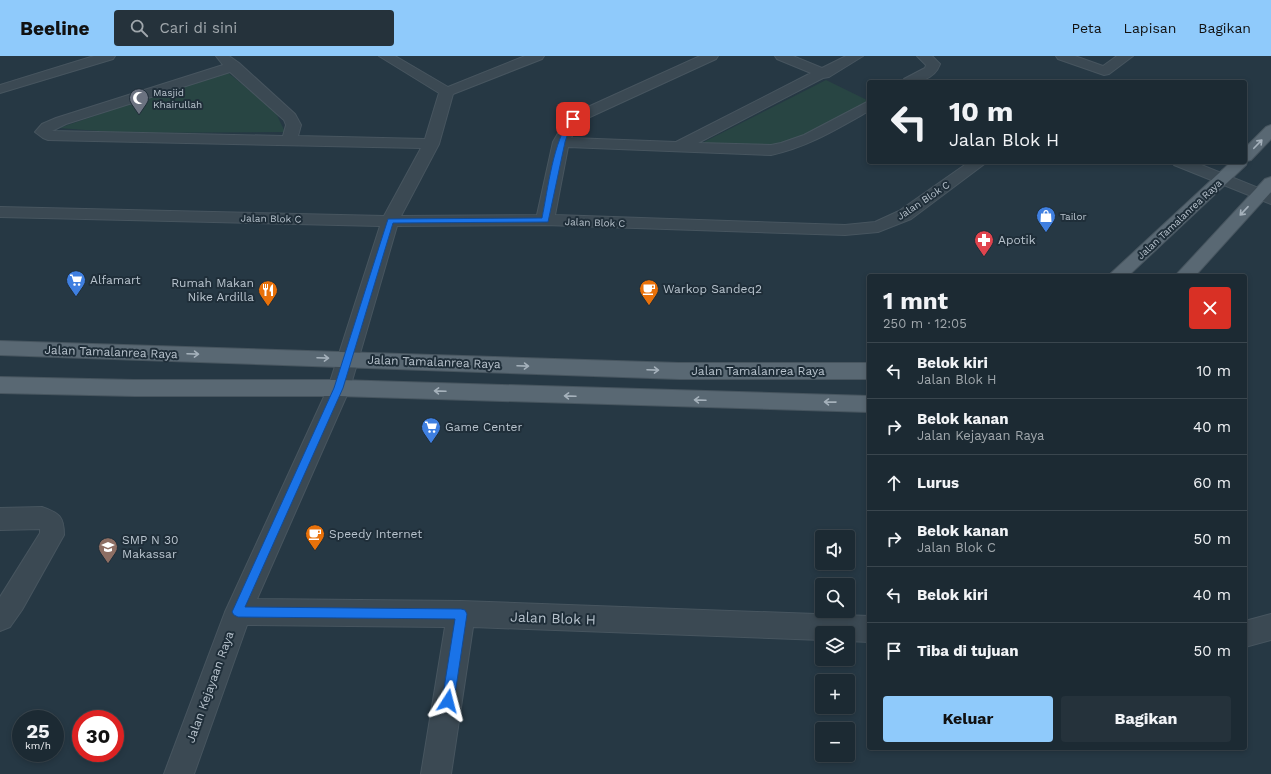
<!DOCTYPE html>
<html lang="id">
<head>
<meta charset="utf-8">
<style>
  body { margin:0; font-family:"Work Sans",sans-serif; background:#25323b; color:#f1f3f6; height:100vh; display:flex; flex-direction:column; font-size:15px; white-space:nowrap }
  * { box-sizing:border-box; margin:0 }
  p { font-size:13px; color:#a0a7ac }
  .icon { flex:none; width:22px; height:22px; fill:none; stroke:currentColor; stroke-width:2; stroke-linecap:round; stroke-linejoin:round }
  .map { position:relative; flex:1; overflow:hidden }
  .sheet { position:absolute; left:867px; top:218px; width:380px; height:476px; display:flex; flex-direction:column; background:#1c2a33; border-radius:4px; box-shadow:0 2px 6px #0003,0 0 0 1px #3a464e }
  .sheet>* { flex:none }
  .banner { position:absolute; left:867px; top:24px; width:380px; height:84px; border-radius:4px; box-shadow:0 2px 6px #0003,0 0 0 1px #3a464e; background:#1c2a33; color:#f1f3f6; overflow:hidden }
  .fabs { position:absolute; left:815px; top:474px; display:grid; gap:8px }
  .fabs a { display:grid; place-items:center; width:40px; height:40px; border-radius:4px; background:#1c2a33; box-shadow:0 2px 6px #0003,0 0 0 1px #3a464e; font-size:20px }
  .speed { position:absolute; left:12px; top:654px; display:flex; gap:8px; font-size:20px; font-weight:700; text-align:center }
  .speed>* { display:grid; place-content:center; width:52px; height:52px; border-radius:50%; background:#1c2a33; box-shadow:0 2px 6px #0003,0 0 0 1px #3a464e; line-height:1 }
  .speed small { font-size:10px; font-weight:400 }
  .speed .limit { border:6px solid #d22; background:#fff; color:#111 }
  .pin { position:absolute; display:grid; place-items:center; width:34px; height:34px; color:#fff; margin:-17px; border-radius:8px; box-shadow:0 2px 6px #0006 }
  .me { position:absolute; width:44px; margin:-22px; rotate:9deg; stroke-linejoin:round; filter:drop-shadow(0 0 3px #0008) }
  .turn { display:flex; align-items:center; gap:14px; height:84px; padding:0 16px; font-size:18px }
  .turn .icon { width:52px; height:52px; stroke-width:2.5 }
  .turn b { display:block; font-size:28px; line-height:34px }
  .round { display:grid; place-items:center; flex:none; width:42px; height:42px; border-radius:4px; background:#25323b }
  .head { display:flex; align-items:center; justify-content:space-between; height:68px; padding:0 16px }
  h1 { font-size:24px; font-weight:700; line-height:30px }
  .cta { display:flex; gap:8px; margin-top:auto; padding:8px 16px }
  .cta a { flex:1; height:46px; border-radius:4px; background:#8fcafb; color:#111; font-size:16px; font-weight:700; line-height:46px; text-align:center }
  .cta a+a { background:#25323b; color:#f1f3f6 }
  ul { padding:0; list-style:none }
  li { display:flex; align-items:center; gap:12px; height:56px; padding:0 16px; border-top:1px solid #3a464e }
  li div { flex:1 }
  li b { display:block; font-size:15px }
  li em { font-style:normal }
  header { display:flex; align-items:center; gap:24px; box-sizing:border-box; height:56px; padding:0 20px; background:#8fcafb; color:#111 }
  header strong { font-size:19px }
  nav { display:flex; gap:22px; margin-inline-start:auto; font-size:14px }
  .search { width:280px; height:36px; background:#25323b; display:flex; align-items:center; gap:10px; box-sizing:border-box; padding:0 14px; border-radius:4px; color:#a0a7ac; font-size:15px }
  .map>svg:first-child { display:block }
  .green { fill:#284543 }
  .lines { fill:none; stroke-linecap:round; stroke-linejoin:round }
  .minor-casing { stroke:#47555f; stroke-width:2 }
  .major-casing { stroke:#47555f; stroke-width:2 }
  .minor { fill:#3b4953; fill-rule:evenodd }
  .major { fill:#596873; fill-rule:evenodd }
  .oneway { stroke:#a5b1bb }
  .route { fill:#1a73e8; stroke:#114b97 }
  .labels { text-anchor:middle; stroke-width:4; stroke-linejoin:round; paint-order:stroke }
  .far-poi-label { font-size:10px; fill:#b8c3cd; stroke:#1f2e39; text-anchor:start }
  .far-street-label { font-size:10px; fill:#b8c3cd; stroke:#1f2e39 }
  .poi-label { font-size:12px; fill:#b8c3cd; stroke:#1f2e39; text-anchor:start }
  .street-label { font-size:12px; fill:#b8c3cd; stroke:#1f2e39 }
  .near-street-label { font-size:14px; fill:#b8c3cd; stroke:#1f2e39 }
</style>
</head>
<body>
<header>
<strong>Beeline</strong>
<div class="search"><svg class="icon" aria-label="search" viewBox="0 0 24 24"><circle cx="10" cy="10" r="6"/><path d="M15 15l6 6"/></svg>Cari di sini</div>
<nav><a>Peta</a><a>Lapisan</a><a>Bagikan</a></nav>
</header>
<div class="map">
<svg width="1271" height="718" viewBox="0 0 1271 718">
  <rect width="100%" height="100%" fill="#263844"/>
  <g class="green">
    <path d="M226,15l49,40 10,21 -161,1 -65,-5z"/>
    <path d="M826,24l43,21 -80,43 -29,4 -60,-4z"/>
  </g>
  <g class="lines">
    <g class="minor-casing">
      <g id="minor">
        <path d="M94,0h21l-2,3 -113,34v-8z"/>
        <path d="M216,0h13l10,7 56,51 6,11 -3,11 127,3 14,-46 -60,-37h16l53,31 77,-31h19l-2,3 -89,35 -14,50 -38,72 136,-1 16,-73 15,-26 132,-60h18l-2,3 -137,63 -8,16 105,4 135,-69 -34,-14 -2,-3h18l29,12 24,-12h17l-34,21 -6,1 -125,65 73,2 10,-2 23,-8 65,-34v10c-32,18 -61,36 -98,44l-203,-8 -13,68 290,10 30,-3 24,-11 70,-49h18l-76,57 -33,13 -33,3 -300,-10 -148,1 -47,162 -93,211 204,2 408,15v26l-21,-1v-8h-26v7l-349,-13 -22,147h-30l24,-147 -198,-2 -53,149h-30l61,-162 103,-224 52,-162 -380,-9v-10l384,9 37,-68 -373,-8 -5,-2 -8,-6 7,-8 14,-6 167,-53zM230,16l54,48 2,5 -3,11 -231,-5 14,-7z"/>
        <path d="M917,0h15l8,8c-6,17 -23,18 -38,18l2,-3 21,-11 1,-3z"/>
        <path d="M1056,0h19l28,10 14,-10h16l-24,18 -5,1 -46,-16z"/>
        <path d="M1172,106h22l77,31v11l-97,-39z"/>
        <path d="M42,451c17,6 22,9 22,28l-42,75 -12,17 -10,4v-34l40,-64v-4l-40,1v-22z"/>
        <path d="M1271,558v26l-26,7v-26z"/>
      </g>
    </g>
    <g class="major-casing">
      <g id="major">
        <path d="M1271,69v14l-20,21 -4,1 -1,4 -118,111h-20l123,-114h14v-14l21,-21z"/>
        <path d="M1271,121v15l-76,84h-20l90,-97z"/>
        <path d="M0,285l679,22h190v16h-190l-679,-24z"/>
        <path d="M0,321l134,3h205l530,16v16l-530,-16h-205l-134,-3z"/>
      </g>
    </g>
    <use href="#minor" class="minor"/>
    <use href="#major" class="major"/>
  </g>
  <defs><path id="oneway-shaft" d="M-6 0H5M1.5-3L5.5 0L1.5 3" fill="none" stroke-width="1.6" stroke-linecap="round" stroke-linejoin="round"/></defs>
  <g class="oneway">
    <use href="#oneway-shaft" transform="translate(1258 88) rotate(-46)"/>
    <use href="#oneway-shaft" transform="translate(1244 155) rotate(133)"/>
    <use href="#oneway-shaft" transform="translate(193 298) rotate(2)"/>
    <use href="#oneway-shaft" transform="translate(323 302) rotate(2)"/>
    <use href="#oneway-shaft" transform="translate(523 310) rotate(2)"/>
    <use href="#oneway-shaft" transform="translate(653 314) rotate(2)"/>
    <use href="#oneway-shaft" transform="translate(440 335) rotate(-178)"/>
    <use href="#oneway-shaft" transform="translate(570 340) rotate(-178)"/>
    <use href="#oneway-shaft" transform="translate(700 344) rotate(-178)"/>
    <use href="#oneway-shaft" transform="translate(830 346) rotate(-179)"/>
  </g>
  <path class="route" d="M571,62l5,1 -6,8 -5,15 -17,80 -155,1 -50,165 -98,219 216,2 4,1 2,4 -13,87 -2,5 -4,1 -4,-1 -2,-5 13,-82 -217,-2 -4,-2 -2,-3 102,-224 54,-169 154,-1c6,-29 11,-77 29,-100z"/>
  <defs>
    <g id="mosque-pin" transform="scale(1)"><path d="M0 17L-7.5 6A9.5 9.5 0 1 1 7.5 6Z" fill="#6b7280" stroke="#1f2e39"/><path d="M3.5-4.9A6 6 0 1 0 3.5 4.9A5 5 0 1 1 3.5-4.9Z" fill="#fff"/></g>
    <g id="shop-pin" transform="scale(1)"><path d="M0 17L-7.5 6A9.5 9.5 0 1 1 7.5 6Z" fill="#3f7fe0" stroke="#1f2e39"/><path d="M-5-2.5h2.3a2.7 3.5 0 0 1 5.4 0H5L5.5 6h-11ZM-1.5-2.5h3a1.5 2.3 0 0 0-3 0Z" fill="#fff"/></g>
    <g id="pharmacy-pin" transform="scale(1)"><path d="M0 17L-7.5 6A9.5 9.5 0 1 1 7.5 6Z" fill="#e0444e" stroke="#1f2e39"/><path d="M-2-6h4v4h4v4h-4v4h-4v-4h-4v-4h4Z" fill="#fff"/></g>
    <g id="supermarket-pin" transform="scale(1)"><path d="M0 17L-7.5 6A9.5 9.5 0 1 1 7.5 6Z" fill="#3f7fe0" stroke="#1f2e39"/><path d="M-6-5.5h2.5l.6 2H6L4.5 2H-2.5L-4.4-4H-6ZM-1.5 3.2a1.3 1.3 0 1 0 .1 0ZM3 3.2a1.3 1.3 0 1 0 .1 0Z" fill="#fff"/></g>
    <g id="cafe-pin" transform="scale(1)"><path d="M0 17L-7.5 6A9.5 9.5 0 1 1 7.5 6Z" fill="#e8710a" stroke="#1f2e39"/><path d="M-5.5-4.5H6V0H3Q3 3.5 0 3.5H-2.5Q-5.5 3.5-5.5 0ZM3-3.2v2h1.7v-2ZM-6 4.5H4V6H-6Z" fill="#fff"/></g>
    <g id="restaurant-pin" transform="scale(1)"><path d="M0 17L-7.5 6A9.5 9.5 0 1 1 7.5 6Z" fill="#e8710a" stroke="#1f2e39"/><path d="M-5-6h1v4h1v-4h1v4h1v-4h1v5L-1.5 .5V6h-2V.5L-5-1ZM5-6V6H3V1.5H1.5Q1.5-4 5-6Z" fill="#fff"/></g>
    <g id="school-pin" transform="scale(1)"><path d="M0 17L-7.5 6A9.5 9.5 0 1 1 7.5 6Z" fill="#8d6e63" stroke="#1f2e39"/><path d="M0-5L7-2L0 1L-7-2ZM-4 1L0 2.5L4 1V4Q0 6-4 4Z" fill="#fff"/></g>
  </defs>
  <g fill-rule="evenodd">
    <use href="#mosque-pin" x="139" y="42"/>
    <use href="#shop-pin" x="1046" y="160"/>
    <use href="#pharmacy-pin" x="984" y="184"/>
    <use href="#supermarket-pin" x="76" y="224"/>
    <use href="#cafe-pin" x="649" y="233"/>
    <use href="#restaurant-pin" x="268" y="234"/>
    <use href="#supermarket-pin" x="431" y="371"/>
    <use href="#cafe-pin" x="315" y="478"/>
    <use href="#school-pin" x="108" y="491"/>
  </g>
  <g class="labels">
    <g class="far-poi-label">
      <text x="153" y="40">Masjid<tspan x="153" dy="12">Khairullah</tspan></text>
      <text x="1060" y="164">Tailor</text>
    </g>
    <g class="far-street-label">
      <text transform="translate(923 144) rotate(-34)" y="4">Jalan Blok C</text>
      <text transform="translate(271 162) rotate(1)" y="4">Jalan Blok C</text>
      <text transform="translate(1179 163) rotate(-43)" y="4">Jalan Tamalanrea Raya</text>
      <text transform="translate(595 166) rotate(2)" y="4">Jalan Blok C</text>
    </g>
    <g class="poi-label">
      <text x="998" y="188">Apotik</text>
      <text x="90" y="228">Alfamart</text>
      <text x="254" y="231" text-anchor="end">Rumah Makan<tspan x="254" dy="14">Nike Ardilla</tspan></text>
      <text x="663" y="237">Warkop Sandeq2</text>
      <text x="445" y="375">Game Center</text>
      <text x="329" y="482">Speedy Internet</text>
      <text x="122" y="488">SMP N 30<tspan x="122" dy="14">Makassar</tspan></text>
    </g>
    <g class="street-label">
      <text transform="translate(111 296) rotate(2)" y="4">Jalan Tamalanrea Raya</text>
      <text transform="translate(434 306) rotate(2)" y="4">Jalan Tamalanrea Raya</text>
      <text x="758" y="319">Jalan Tamalanrea Raya</text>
      <text transform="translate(210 631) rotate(-70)" y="4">Jalan Kejayaan Raya</text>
    </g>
    <g class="near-street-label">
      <text transform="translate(553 562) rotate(2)" y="5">Jalan Blok H</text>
    </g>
  </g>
</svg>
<div class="fabs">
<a><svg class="icon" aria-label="sound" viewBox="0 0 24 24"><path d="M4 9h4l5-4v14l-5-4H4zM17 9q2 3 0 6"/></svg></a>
<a><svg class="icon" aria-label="search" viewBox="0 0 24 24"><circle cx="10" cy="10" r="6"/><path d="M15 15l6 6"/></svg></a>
<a><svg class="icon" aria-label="layers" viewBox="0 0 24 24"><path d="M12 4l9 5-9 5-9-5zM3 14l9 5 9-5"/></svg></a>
<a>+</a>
<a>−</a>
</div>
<div class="speed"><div>25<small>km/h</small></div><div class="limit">30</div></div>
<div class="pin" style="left:573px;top:63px;background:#d93025"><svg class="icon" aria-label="arrive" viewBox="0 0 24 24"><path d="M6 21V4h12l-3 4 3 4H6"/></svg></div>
<svg class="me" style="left:448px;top:645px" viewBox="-20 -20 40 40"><path d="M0-17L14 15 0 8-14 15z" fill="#1a73e8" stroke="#fff" stroke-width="4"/></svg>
<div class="banner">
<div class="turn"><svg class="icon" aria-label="left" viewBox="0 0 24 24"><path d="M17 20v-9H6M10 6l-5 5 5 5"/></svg><div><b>10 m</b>Jalan Blok H</div></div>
</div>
<section class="sheet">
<div class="head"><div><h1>1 mnt</h1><p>250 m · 12:05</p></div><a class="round" style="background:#d93025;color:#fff"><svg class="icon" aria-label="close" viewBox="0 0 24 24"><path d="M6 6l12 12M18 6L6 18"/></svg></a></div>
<ul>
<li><svg class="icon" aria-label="left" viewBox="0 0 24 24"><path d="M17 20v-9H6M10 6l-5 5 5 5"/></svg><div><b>Belok kiri</b><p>Jalan Blok H</p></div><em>10 m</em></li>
<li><svg class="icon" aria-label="right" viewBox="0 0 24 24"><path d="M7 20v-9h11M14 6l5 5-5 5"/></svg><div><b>Belok kanan</b><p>Jalan Kejayaan Raya</p></div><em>40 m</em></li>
<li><svg class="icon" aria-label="ahead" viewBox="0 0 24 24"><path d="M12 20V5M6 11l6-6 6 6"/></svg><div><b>Lurus</b></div><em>60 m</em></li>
<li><svg class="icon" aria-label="right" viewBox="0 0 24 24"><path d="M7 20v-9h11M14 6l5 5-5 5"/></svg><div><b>Belok kanan</b><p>Jalan Blok C</p></div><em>50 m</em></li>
<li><svg class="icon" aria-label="left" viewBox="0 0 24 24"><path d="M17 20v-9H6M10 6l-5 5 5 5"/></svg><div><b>Belok kiri</b></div><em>40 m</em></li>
<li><svg class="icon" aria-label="arrive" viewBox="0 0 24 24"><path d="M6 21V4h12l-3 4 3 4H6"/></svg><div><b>Tiba di tujuan</b></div><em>50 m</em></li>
</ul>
<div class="cta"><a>Keluar</a><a>Bagikan</a></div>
</section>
</div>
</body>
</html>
